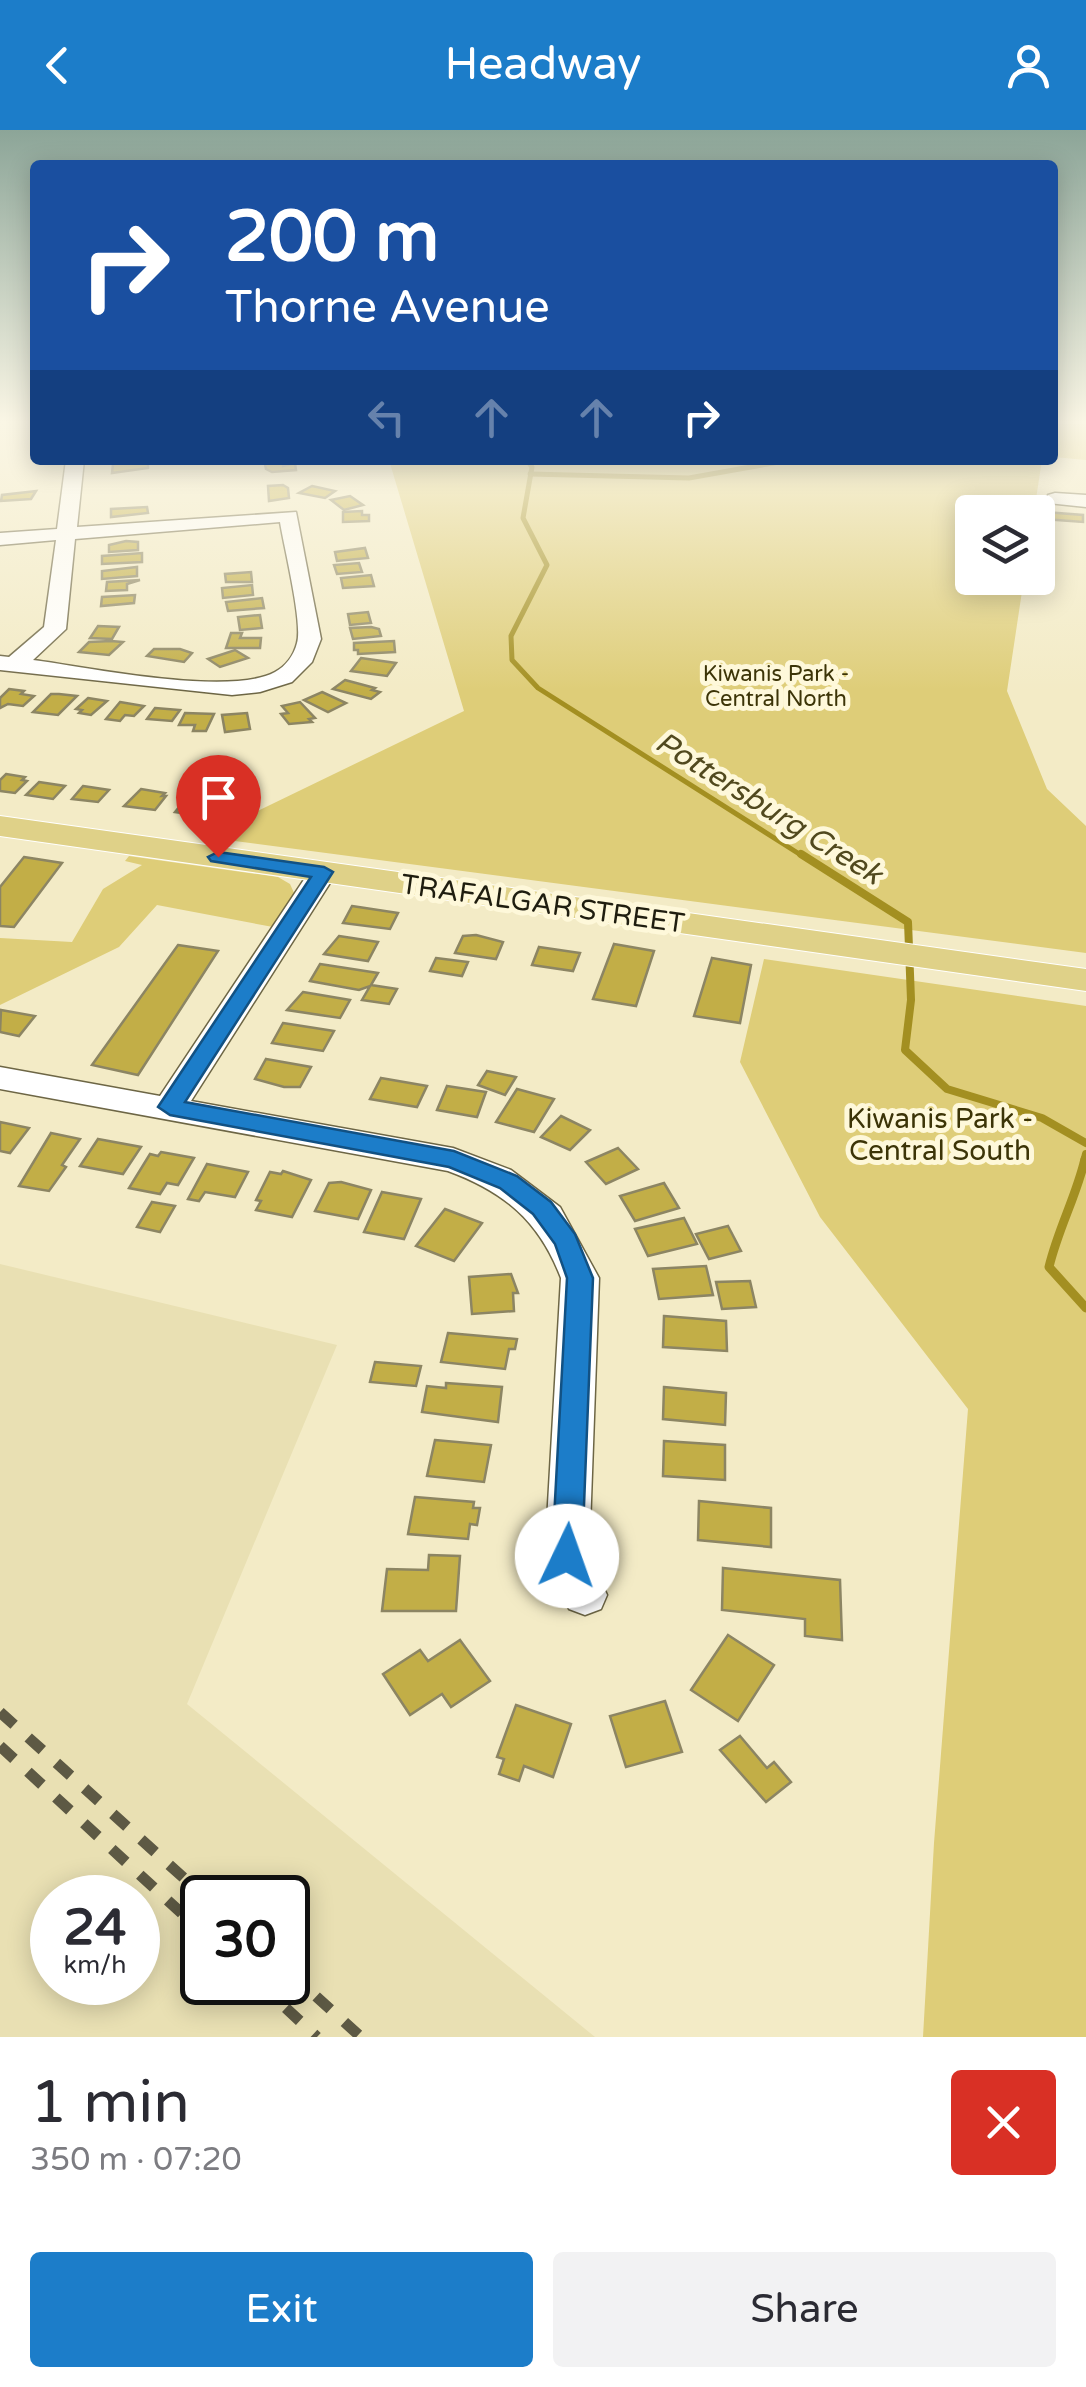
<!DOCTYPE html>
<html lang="en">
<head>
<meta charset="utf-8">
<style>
  body { margin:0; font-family:"Varela Round",sans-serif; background:#f2f2f3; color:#2b2b33; height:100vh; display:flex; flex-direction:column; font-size:38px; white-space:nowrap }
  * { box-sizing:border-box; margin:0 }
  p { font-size:32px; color:#7c7c81 }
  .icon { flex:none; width:55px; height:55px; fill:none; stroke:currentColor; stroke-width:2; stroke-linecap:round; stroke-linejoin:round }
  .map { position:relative; height:1907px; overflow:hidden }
  .details { display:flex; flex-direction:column; background:#fff; flex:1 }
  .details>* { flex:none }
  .guide { position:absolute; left:30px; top:30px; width:1028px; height:305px; border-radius:10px; box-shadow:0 5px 25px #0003; background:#1a4fa0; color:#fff; overflow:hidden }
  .tools { position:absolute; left:955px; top:365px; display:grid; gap:20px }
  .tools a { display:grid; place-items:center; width:100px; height:100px; border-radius:10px; background:#fff; box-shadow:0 5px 25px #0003; font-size:50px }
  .speed { position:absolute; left:30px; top:1745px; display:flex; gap:20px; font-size:50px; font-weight:700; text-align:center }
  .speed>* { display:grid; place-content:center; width:130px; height:130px; border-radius:50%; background:#fff; box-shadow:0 5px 25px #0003; line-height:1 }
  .speed small { font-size:25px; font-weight:400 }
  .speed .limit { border:5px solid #111; border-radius:15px; background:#fff; color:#111 }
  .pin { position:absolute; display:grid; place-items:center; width:85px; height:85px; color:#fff; margin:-102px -42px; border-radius:50% 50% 50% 0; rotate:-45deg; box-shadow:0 0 10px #0007 }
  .pin .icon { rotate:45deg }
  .me { position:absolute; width:110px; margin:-55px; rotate:3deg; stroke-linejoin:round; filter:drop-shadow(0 0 8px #0008) }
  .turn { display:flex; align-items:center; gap:35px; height:210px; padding:0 30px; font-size:45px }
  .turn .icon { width:130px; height:130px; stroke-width:2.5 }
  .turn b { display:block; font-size:70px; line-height:85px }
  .lanes { display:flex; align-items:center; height:95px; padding:0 30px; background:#0003; justify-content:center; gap:50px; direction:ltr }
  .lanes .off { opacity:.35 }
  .round { display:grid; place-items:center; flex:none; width:105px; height:105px; border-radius:10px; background:#f2f2f3 }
  .head { display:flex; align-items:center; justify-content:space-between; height:170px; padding:0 30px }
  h1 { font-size:60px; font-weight:600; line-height:75px }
  .action { display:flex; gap:20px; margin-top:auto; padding:20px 30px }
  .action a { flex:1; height:115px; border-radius:10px; background:#1c7dc9; color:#fff; font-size:40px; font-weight:600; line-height:115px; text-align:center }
  .action a+a { background:#f2f2f3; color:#2b2b33 }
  header { display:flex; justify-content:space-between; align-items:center; height:130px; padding:0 30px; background:#1c7dc9; color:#fff; font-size:45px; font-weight:600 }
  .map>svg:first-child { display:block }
  .built { fill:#e9e0b3; fill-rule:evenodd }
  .green { fill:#decd78 }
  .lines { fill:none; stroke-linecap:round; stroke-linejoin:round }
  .stream-far2 { stroke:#a38f21; stroke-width:5 }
  .stream-far1 { stroke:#a38f21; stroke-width:8 }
  .stream { stroke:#a38f21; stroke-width:9 }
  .building { fill:#c2ae47; stroke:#8c8563; stroke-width:2.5 }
  .minor-casing { stroke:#6d6645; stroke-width:3 }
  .major-casing { stroke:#fff; stroke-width:2 }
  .minor { fill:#fff; fill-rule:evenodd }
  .major { fill:#dfd188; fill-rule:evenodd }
  .rail { stroke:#5d5944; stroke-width:11; stroke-dasharray:19 19; stroke-linecap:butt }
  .route { fill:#1c7dc9; stroke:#125183; stroke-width:2.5 }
  .labels { text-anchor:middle; stroke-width:10; stroke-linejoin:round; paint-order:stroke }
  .far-park-label { font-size:22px; fill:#3c3407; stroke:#fef8da }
  .street-label { font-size:28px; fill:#1f1d0f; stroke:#fef8da }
  .park-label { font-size:28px; fill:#3c3407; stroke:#fef8da }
  .water-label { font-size:30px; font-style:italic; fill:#51491e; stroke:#fef8da }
</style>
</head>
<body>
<header><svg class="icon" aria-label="back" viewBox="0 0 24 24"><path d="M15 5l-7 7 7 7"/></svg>Headway<svg class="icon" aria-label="person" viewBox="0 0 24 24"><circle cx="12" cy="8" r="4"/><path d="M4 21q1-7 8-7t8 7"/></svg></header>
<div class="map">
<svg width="1086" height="1907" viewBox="0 0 1086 1907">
  <rect width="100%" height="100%" fill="#f3ebc6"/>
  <path class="built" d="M0,1134l337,81 -150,359 408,333h-595zM52,1768h86v84h-86zM202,1768h86v84h-86z"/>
  <g class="green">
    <path d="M1052,294h34v36l-33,-3z"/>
    <path d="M389,330h653l-8,52h-62v66h52l-17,113 40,98 39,37v127l-882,-116 260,-126z"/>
    <path d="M129,726l149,21 12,7 5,11 -22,32 -116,-22 -38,42 -119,58v-67l72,4 31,-53 39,-24 -17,-4z"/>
    <path d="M764,829l322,47v1031h-163l11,-194 34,-434 -148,-192 -80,-155z"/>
  </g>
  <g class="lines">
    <g class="stream-far2">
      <path d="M527,330l5,7 -9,51 24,47 -36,71 1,24 26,28 266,169"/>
      <path d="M530,344l159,4 101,-18"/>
    </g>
    <g class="stream-far1">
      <path d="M801,724l107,68 3,78 -6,50 42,39 95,29 44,25"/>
      <path d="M1084,1032l2,-8"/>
    </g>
    <path class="stream" d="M1085,1029c-9,38 -27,70 -36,108l37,41"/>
  </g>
  <g class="building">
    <path d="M264,330h18l1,6 12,-3 1,7 -24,2 -6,-3z"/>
    <path d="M148,333v5l-36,5 1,-9z"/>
    <path d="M283,355l5,3 1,10 -20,3 -1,-15z"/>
    <path d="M312,356l23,5 -10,7 -26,-5z"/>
    <path d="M36,361l-5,8 -30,2 1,-6z"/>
    <path d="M350,366l13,9 -19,5 -13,-10z"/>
    <path d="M147,377l1,6 -37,4v-8z"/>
    <path d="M362,381v4h7v6l-26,1v-10z"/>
    <path d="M1045,382l38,3v7l-39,-3z"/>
    <path d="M126,411l12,1v8l-29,2v-7z"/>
    <path d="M365,418l3,10 -31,3 -2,-9z"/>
    <path d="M142,423v9l-40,2v-8z"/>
    <path d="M359,433l3,9 -25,2 -3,-9z"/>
    <path d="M137,437v9l-35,3v-8z"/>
    <path d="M251,442l1,10h-26l-1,-8z"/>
    <path d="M371,445l3,11 -31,2 -2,-10z"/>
    <path d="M140,450l-13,4v6l-21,1 1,-9z"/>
    <path d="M252,455l1,10 -30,3 -1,-10z"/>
    <path d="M135,465l-1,8 -33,3 1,-9z"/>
    <path d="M262,468l2,10 -36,3 -2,-9z"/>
    <path d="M368,482l3,11 -21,2 -2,-11z"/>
    <path d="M260,485l2,13 -22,2 -2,-13z"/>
    <path d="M98,496l21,1 -7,12 -22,-1z"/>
    <path d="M371,497l8,2 2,7 -28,3 -3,-11z"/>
    <path d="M231,503h11l-2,5h21l-1,10h-34z"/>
    <path d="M111,511l12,1 -14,13 -30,-3 10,-10z"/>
    <path d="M394,511l1,11 -37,2v-4h-4v-7z"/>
    <path d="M154,519h26l12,4 -8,9 -37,-6z"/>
    <path d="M235,520l13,8 -28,9 -12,-8z"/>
    <path d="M361,528l35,5 -9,13 -36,-5z"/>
    <path d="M345,550l30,8 -3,2 8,2 -9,7 -38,-10z"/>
    <path d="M9,559l15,2 -3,3 13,2 -11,10 -15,-2 -8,4v-10z"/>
    <path d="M322,562l24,11 -18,9 -24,-12z"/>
    <path d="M51,564h8l18,2 -19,19 -25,-3z"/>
    <path d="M88,568l19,3 -16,14 -12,-2 3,-3 -6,-1z"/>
    <path d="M120,572l24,4 -10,10 -9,-1 -5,6 -14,-2z"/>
    <path d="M300,572l15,16 -6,1 3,3 -23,2 -8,-10 7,-1 -6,-7z"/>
    <path d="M155,578l25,2 -8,11 -25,-2z"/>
    <path d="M185,583l29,1 -8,17h-13l2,-6h-16z"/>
    <path d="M247,583l3,16 -25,3 -3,-17z"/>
    <path d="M6,644l19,3 -3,3 5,1 -12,12 -15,-2v-11z"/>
    <path d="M39,652l26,4 -12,13 -27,-4z"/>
    <path d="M83,656l26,4 -11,12 -26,-3z"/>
    <path d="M141,659l24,4 -3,3h4l-11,14 -31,-4z"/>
    <path d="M231,659l21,4 -12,12 -20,-4z"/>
    <path d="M189,665l26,3 -13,18 -27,-4z"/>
    <path d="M24,727l38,6 -48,64 -14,-1v-39z"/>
    <path d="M352,776l46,7 -8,16 -47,-6z"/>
    <path d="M476,805l27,7 -7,17 -41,-6 8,-17z"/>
    <path d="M339,806l39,6 -10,19 -44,-7z"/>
    <path d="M614,814l40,7 -18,55 -43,-7z"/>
    <path d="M178,815l40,6 -80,124 -46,-10z"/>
    <path d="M539,817l41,6 -7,18 -41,-6z"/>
    <path d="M436,828l32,4 -6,14 -32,-5z"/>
    <path d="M712,828l39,7 -11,58 -46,-7z"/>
    <path d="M320,834l58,9 -7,12 26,4 -8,15 -27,-4 8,-14 -11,4 -49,-9z"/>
    <path d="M303,862l47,8 -10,18 -53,-8z"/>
    <path d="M1,880l34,6 -16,20 -19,-4z"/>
    <path d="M283,893l51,8 -11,20 -51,-8z"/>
    <path d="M266,929l45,8 -11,20h-16l-29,-8z"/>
    <path d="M487,941l29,6 -11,18 -27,-10z"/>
    <path d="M381,948l46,8 -10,21 -47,-8z"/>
    <path d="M447,956l39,6 -9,25 -40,-7z"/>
    <path d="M517,959l37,10 -20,33 -38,-10z"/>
    <path d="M561,986l29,14 -20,20 -29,-13z"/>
    <path d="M0,992l29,6 -19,25 -10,-2z"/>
    <path d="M51,1003l29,6 -18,26 4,2 -17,24 -30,-5z"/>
    <path d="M98,1009l43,8 -18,27 -43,-8z"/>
    <path d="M618,1018l20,21 -32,15 -20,-22z"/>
    <path d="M161,1022l33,6 -16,27 -11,-2 -7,11 -31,-6 21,-34 8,2z"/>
    <path d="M207,1034l41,8 -13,25 -30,-5 -6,9 -11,-2z"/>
    <path d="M283,1041l28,9 -19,37 -36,-7 5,-9 -5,-1 14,-28 11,2z"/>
    <path d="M341,1052l30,8 -13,29 -43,-8 14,-28z"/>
    <path d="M664,1053l15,25 -44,13 -15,-25z"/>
    <path d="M382,1062l39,7 -17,40 -40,-7z"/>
    <path d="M152,1072l23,4 -15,26 -23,-5z"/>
    <path d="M445,1079l37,14 -28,38 -38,-15z"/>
    <path d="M684,1088l13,26 -49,12 -13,-27z"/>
    <path d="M728,1096l13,25 -32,8 -13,-25z"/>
    <path d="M706,1136l7,29 -54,4 -6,-30z"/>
    <path d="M511,1144l7,19h-5l1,18 -42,3 -3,-37z"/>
    <path d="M750,1151l6,26 -34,2 -6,-27z"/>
    <path d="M664,1186l62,5 1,30 -64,-4z"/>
    <path d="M448,1203l69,6 -2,10h-6l-4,20 -64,-7z"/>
    <path d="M375,1232l46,4 -5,20 -46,-4z"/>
    <path d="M446,1253l56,4 -4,35 -76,-10 5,-26 19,2z"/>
    <path d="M664,1257l62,6 -1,32 -62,-6z"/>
    <path d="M435,1310l56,5 -7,37 -57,-6z"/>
    <path d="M664,1311l61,4v35l-62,-4z"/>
    <path d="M415,1367l59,5 -1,6h7l-3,17 -7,-1 -2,15 -60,-5z"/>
    <path d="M699,1371l72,7v39l-73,-7z"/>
    <path d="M429,1425l31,1 -4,55h-74l5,-42 41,1z"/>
    <path d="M723,1438l117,12 2,60 -37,-4v-17l-83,-9z"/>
    <path d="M728,1505l46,30 -36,56 -47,-31z"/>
    <path d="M460,1510l30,41 -39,26 -9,-13 -32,21 -27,-41 37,-24 8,11z"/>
    <path d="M665,1571l17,51 -56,15 -16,-51z"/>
    <path d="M516,1575l55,19 -18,53 -29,-11 -5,15 -20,-7 5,-15 -7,-2z"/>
    <path d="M740,1606l27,32 7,-6 17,20 -25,20 -46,-52z"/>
  </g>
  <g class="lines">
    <g class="minor-casing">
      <g id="minor">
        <path d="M66,330h18l-7,67 219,-15 25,127 -9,23 -20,20 -32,10 -28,3 -232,-25v-14l9,1 35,-30 12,-87 -56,5v-12l57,-4zM280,392c4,25 23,101 17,121 -3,12 -11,23 -22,29 -46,25 -188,-5 -242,-12l33,-31 9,-90z"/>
        <path d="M1055,363l31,2v12l-38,-4v-8z"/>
        <path d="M323,734l14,8 -146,229 262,47 58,22 49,37 39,71 -10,278 18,39 -6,14 -16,6 -16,-6 -24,-53 16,-278c-22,-57 -56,-86 -113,-107l-448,-82v-22l160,29 153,-230z"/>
      </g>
    </g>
    <g class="major-casing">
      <path id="major" d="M0,686l1086,153v22l-1086,-155z"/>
    </g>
    <use href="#minor" class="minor"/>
    <use href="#major" class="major"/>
    <g class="rail">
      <path d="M0,1582l206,186"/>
      <path d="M0,1616l202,186"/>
      <path d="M288,1841l73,66"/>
      <path d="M258,1852l59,55"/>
    </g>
  </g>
  <linearGradient id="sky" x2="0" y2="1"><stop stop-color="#8ca598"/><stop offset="0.52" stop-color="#faf6e5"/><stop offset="1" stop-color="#faf6e5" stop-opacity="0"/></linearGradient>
  <rect width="1086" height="561" fill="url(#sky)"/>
  <path class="route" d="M218,722l106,15 9,5 -148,230 269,49 63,25 34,26 24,32 18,44 -11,278 -4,9 -11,4 -11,-4 -4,-9 15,-278 -12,-34 -22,-30 -33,-26 -51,-21 -279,-52 -12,-8 153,-230 -100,-16 -3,-4z"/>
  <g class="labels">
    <g class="far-park-label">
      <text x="776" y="551">Kiwanis Park -<tspan x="776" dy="25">Central North</tspan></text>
    </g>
    <g class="street-label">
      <text transform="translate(543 773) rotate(8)" y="10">TRAFALGAR STREET</text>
    </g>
    <g class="park-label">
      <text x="940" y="998">Kiwanis Park -<tspan x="940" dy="32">Central South</tspan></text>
    </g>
    <g class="water-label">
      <text transform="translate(769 678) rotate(32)" y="10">Pottersburg Creek</text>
    </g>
  </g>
</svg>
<div class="tools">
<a><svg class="icon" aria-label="layers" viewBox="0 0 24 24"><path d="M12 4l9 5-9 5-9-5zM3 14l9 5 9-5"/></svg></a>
</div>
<div class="speed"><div>24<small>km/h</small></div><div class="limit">30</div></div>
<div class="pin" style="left:218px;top:727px;background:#d93025"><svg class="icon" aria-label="arrive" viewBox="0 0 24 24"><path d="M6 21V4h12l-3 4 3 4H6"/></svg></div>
<svg class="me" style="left:567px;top:1426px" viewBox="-20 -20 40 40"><circle r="19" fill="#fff"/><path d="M0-13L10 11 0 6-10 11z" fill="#1c7dc9"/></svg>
<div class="guide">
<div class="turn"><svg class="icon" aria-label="right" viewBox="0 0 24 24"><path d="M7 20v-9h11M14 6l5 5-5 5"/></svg><div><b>200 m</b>Thorne Avenue</div></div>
<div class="lanes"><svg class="icon off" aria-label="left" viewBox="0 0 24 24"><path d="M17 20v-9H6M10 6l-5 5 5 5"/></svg><svg class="icon off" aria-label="ahead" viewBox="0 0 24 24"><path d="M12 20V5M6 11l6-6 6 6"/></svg><svg class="icon off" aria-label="ahead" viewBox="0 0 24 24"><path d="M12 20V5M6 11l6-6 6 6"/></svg><svg class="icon" aria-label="right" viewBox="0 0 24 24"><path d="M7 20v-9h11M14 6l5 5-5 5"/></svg></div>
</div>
</div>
<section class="details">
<div class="head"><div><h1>1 min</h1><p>350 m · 07:20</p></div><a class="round" style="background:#d93025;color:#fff"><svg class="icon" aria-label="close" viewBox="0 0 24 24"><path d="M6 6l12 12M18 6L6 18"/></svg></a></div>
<div class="action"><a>Exit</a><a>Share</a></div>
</section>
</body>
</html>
